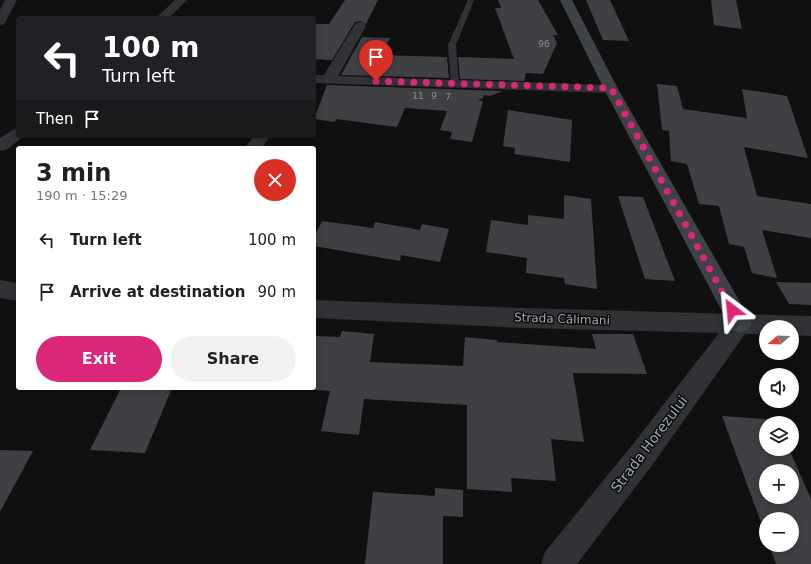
<!DOCTYPE html>
<html lang="en">
<head>
<meta charset="utf-8">
<style>
  body { margin:0; font-family:"DejaVu Sans",sans-serif; background:#f2f2f2; color:#202124; height:100vh; display:flex; flex-direction:column; font-size:15px; white-space:nowrap }
  * { box-sizing:border-box; margin:0 }
  p { font-size:13px; color:#757577 }
  .icon { flex:none; width:22px; height:22px; fill:none; stroke:currentColor; stroke-width:2; stroke-linecap:round; stroke-linejoin:round }
  .map { position:relative; flex:1; overflow:hidden }
  .drawer { position:absolute; left:16px; top:146px; width:300px; height:244px; display:flex; flex-direction:column; background:#fff; border-radius:4px; box-shadow:0 2px 10px #0003 }
  .drawer>* { flex:none }
  .hud { position:absolute; left:16px; top:16px; width:300px; height:122px; border-radius:4px; box-shadow:0 2px 10px #0003; background:#202124; color:#fff; overflow:hidden }
  .needle { width:26px; rotate:251deg }
  .tools { position:absolute; left:759px; top:320px; display:grid; gap:8px }
  .tools a { display:grid; place-items:center; width:40px; height:40px; border-radius:50%; background:#fff; box-shadow:0 2px 10px #0003; font-size:20px }
  .pin { position:absolute; display:grid; place-items:center; width:34px; height:34px; color:#fff; margin:-41px -17px; border-radius:50% 50% 50% 0; rotate:-45deg; box-shadow:0 0 4px #0007 }
  .pin .icon { rotate:45deg }
  .me { position:absolute; width:44px; margin:-22px; rotate:331deg; stroke-linejoin:round; filter:drop-shadow(0 0 3px #0008) }
  .turn { display:flex; align-items:center; gap:14px; height:84px; padding:0 20px; font-size:18px }
  .turn .icon { width:52px; height:52px; stroke-width:2.5 }
  .turn b { display:block; font-size:28px; line-height:34px }
  .then { display:flex; align-items:center; height:38px; padding:0 20px; background:#0003; gap:8px; font-size:15px }
  .round { display:grid; place-items:center; flex:none; width:42px; height:42px; border-radius:21px; background:#f2f2f2 }
  .summary { display:flex; align-items:center; justify-content:space-between; height:68px; padding:0 20px }
  h1 { font-size:24px; font-weight:800; line-height:30px }
  .primary-button { display:flex; gap:8px; margin-top:auto; padding:8px 20px }
  .primary-button a { flex:1; height:46px; border-radius:24px; background:#db2777; color:#fff; font-size:16px; font-weight:800; line-height:46px; text-align:center }
  .primary-button a+a { background:#f2f2f2; color:#202124 }
  ul { padding:0; list-style:none }
  li { display:flex; align-items:center; gap:12px; height:52px; padding:0 20px }
  li div { flex:1 }
  li b { display:block; font-size:15px }
  li em { font-style:normal }
  .map>svg:first-child { display:block }
  .building { fill:#3f4044; fill-rule:evenodd }
  .lines { fill:none; stroke-linecap:round; stroke-linejoin:round }
  .lane { fill:#313236; fill-rule:evenodd }
  .street { fill:#313236; fill-rule:evenodd }
  .secondary { fill:#3f4246; fill-rule:evenodd }
  .route { stroke:#db2777; stroke-width:7; stroke-dasharray:0 12.6 }
  .labels { text-anchor:middle; stroke-width:3; stroke-linejoin:round; paint-order:stroke }
  .far-number-label { font-size:9px; fill:#888f96 }
  .street-label { font-size:12px; fill:#a1a9b2; stroke:#0b0b0c }
  .near-street-label { font-size:14px; fill:#a1a9b2; stroke:#0b0b0c }
</style>
</head>
<body>
<div class="map">
<svg width="811" height="564" viewBox="0 0 811 564">
  <rect width="100%" height="100%" fill="#101011"/>
  <g class="building">
    <path d="M345,0h33l-12,24 -6,-3 -5,1 -23,38 -18,-1v-35h15z"/>
    <path d="M498,0h40l20,35h-5l4,8 -14,31 -17,-1 -2,8 -64,-2 -2,-22 56,2 -19,-51h6z"/>
    <path d="M586,0h24l19,41 -26,-1z"/>
    <path d="M711,0h25l6,29 -28,-4z"/>
    <path d="M362,37l28,1 -9,17 66,2 2,21 -108,-3z"/>
    <path d="M657,84l20,2 6,23 64,9 -5,-29 45,7 21,62 -64,-11 13,49 54,8v34l-49,-8 15,48 -25,-5 -8,-26 -15,-3 -10,-38 -20,-2 -12,-40 -16,-3 -2,-30 -7,-1z"/>
    <path d="M327,85l176,6 -13,5 -6,-1 -1,3 -5,2 5,1 -11,41 -22,-3 2,-7 -12,-2 7,-19 -42,-3 -8,19 -61,-8 -1,3 -21,-3z"/>
    <path d="M508,110l64,10 -2,42 -56,-8 1,-6 -12,-2z"/>
    <path d="M564,195l27,4 6,90 -32,-5 -1,-6 -38,-5 1,-15 -41,-6 5,-32 37,5v-10l36,4z"/>
    <path d="M618,196l25,1 32,84 -30,-2z"/>
    <path d="M322,221l51,7 2,-6 45,8 2,-6 27,5 -9,33 -39,-7 -1,6 -86,-15v-9z"/>
    <path d="M776,282l35,1v22l-22,-1z"/>
    <path d="M342,331l32,3 -4,28 93,4 2,-29 32,3v2l99,7 -4,-15h41l14,40 -74,-1 11,69 -33,-3 5,42 -45,-3 1,14 -45,-3v-84l-103,-6 -5,36 -38,-4 9,-40 -16,-1v-54l26,1z"/>
    <path d="M121,388h51l-27,65 -55,-3z"/>
    <path d="M722,416l54,4 1,3h-11v26h23l22,50v65h-35l-7,-19h23v-26h-26v17zM766,471h26v26h-26z"/>
    <path d="M0,450l33,1 -33,61z"/>
    <path d="M435,488l28,2v27l-20,-1v48h-78l8,-72 62,4z"/>
  </g>
  <g class="lines">
    <path class="lane" d="M468,0h6l-18,45 3,39 -4,3 -4,-3 -3,-39z"/>
    <g class="street">
      <path d="M5,0h12l-11,21 -2,3 -4,1v-15z"/>
      <path d="M175,0h12l-18,18h-13z"/>
      <path d="M360,22l4,1 2,3 -28,50 273,9 5,1 2,3 -2,3 -5,1 -297,-10v-8h10l30,-49 2,-3z"/>
      <path d="M18,128v8h6l-18,14 -6,1v-13l12,-8z"/>
      <path d="M254,136h16l-8,12h-17z"/>
      <path d="M0,280l18,3v18l-18,-3z"/>
      <path d="M314,300l210,8 287,8v20l-19,-1v-8h-26v7h-21l-92,130 -76,100h-36l4,-12 88,-108 86,-111 -195,-5 -210,-10z"/>
    </g>
    <path class="secondary" d="M560,0h12l46,89 130,227 4,7 -4,7 -8,3 -8,-3 -128,-241z"/>
  </g>
  <g class="lines">
    <path class="route" d="M376,81l235,7 121,222"/>
  </g>
  <g class="labels">
    <g class="far-number-label">
      <text x="544" y="47">96</text>
      <text x="418" y="99">11</text>
      <text x="434" y="99">9</text>
      <text x="448" y="100">7</text>
    </g>
    <g class="street-label">
      <text transform="translate(562 319) rotate(2)" y="4">Strada Călimani</text>
    </g>
    <g class="near-street-label">
      <text transform="translate(649 444) rotate(-53)" y="5">Strada Horezului</text>
    </g>
  </g>
</svg>
<div class="tools">
<a><svg class="needle" viewBox="-14 -14 28 28"><path d="M0-13l5 13h-10z" fill="#e53935"/><path d="M0 13l5-13h-10z" fill="#757577"/></svg></a>
<a><svg class="icon" aria-label="sound" viewBox="0 0 24 24"><path d="M4 9h4l5-4v14l-5-4H4zM17 9q2 3 0 6"/></svg></a>
<a><svg class="icon" aria-label="layers" viewBox="0 0 24 24"><path d="M12 4l9 5-9 5-9-5zM3 14l9 5 9-5"/></svg></a>
<a>+</a>
<a>−</a>
</div>
<div class="pin" style="left:376px;top:81px;background:#d93025"><svg class="icon" aria-label="arrive" viewBox="0 0 24 24"><path d="M6 21V4h12l-3 4 3 4H6"/></svg></div>
<svg class="me" style="left:732px;top:310px" viewBox="-20 -20 40 40"><path d="M0-17L14 15 0 8-14 15z" fill="#db2777" stroke="#fff" stroke-width="4"/></svg>
<div class="hud">
<div class="turn"><svg class="icon" aria-label="left" viewBox="0 0 24 24"><path d="M17 20v-9H6M10 6l-5 5 5 5"/></svg><div><b>100 m</b>Turn left</div></div>
<div class="then">Then<svg class="icon" aria-label="arrive" viewBox="0 0 24 24"><path d="M6 21V4h12l-3 4 3 4H6"/></svg></div>
</div>
<section class="drawer">
<div class="summary"><div><h1>3 min</h1><p>190 m · 15:29</p></div><a class="round" style="background:#d93025;color:#fff"><svg class="icon" aria-label="close" viewBox="0 0 24 24"><path d="M6 6l12 12M18 6L6 18"/></svg></a></div>
<ul>
<li><svg class="icon" aria-label="left" viewBox="0 0 24 24"><path d="M17 20v-9H6M10 6l-5 5 5 5"/></svg><div><b>Turn left</b></div><em>100 m</em></li>
<li><svg class="icon" aria-label="arrive" viewBox="0 0 24 24"><path d="M6 21V4h12l-3 4 3 4H6"/></svg><div><b>Arrive at destination</b></div><em>90 m</em></li>
</ul>
<div class="primary-button"><a>Exit</a><a>Share</a></div>
</section>
</div>
</body>
</html>
